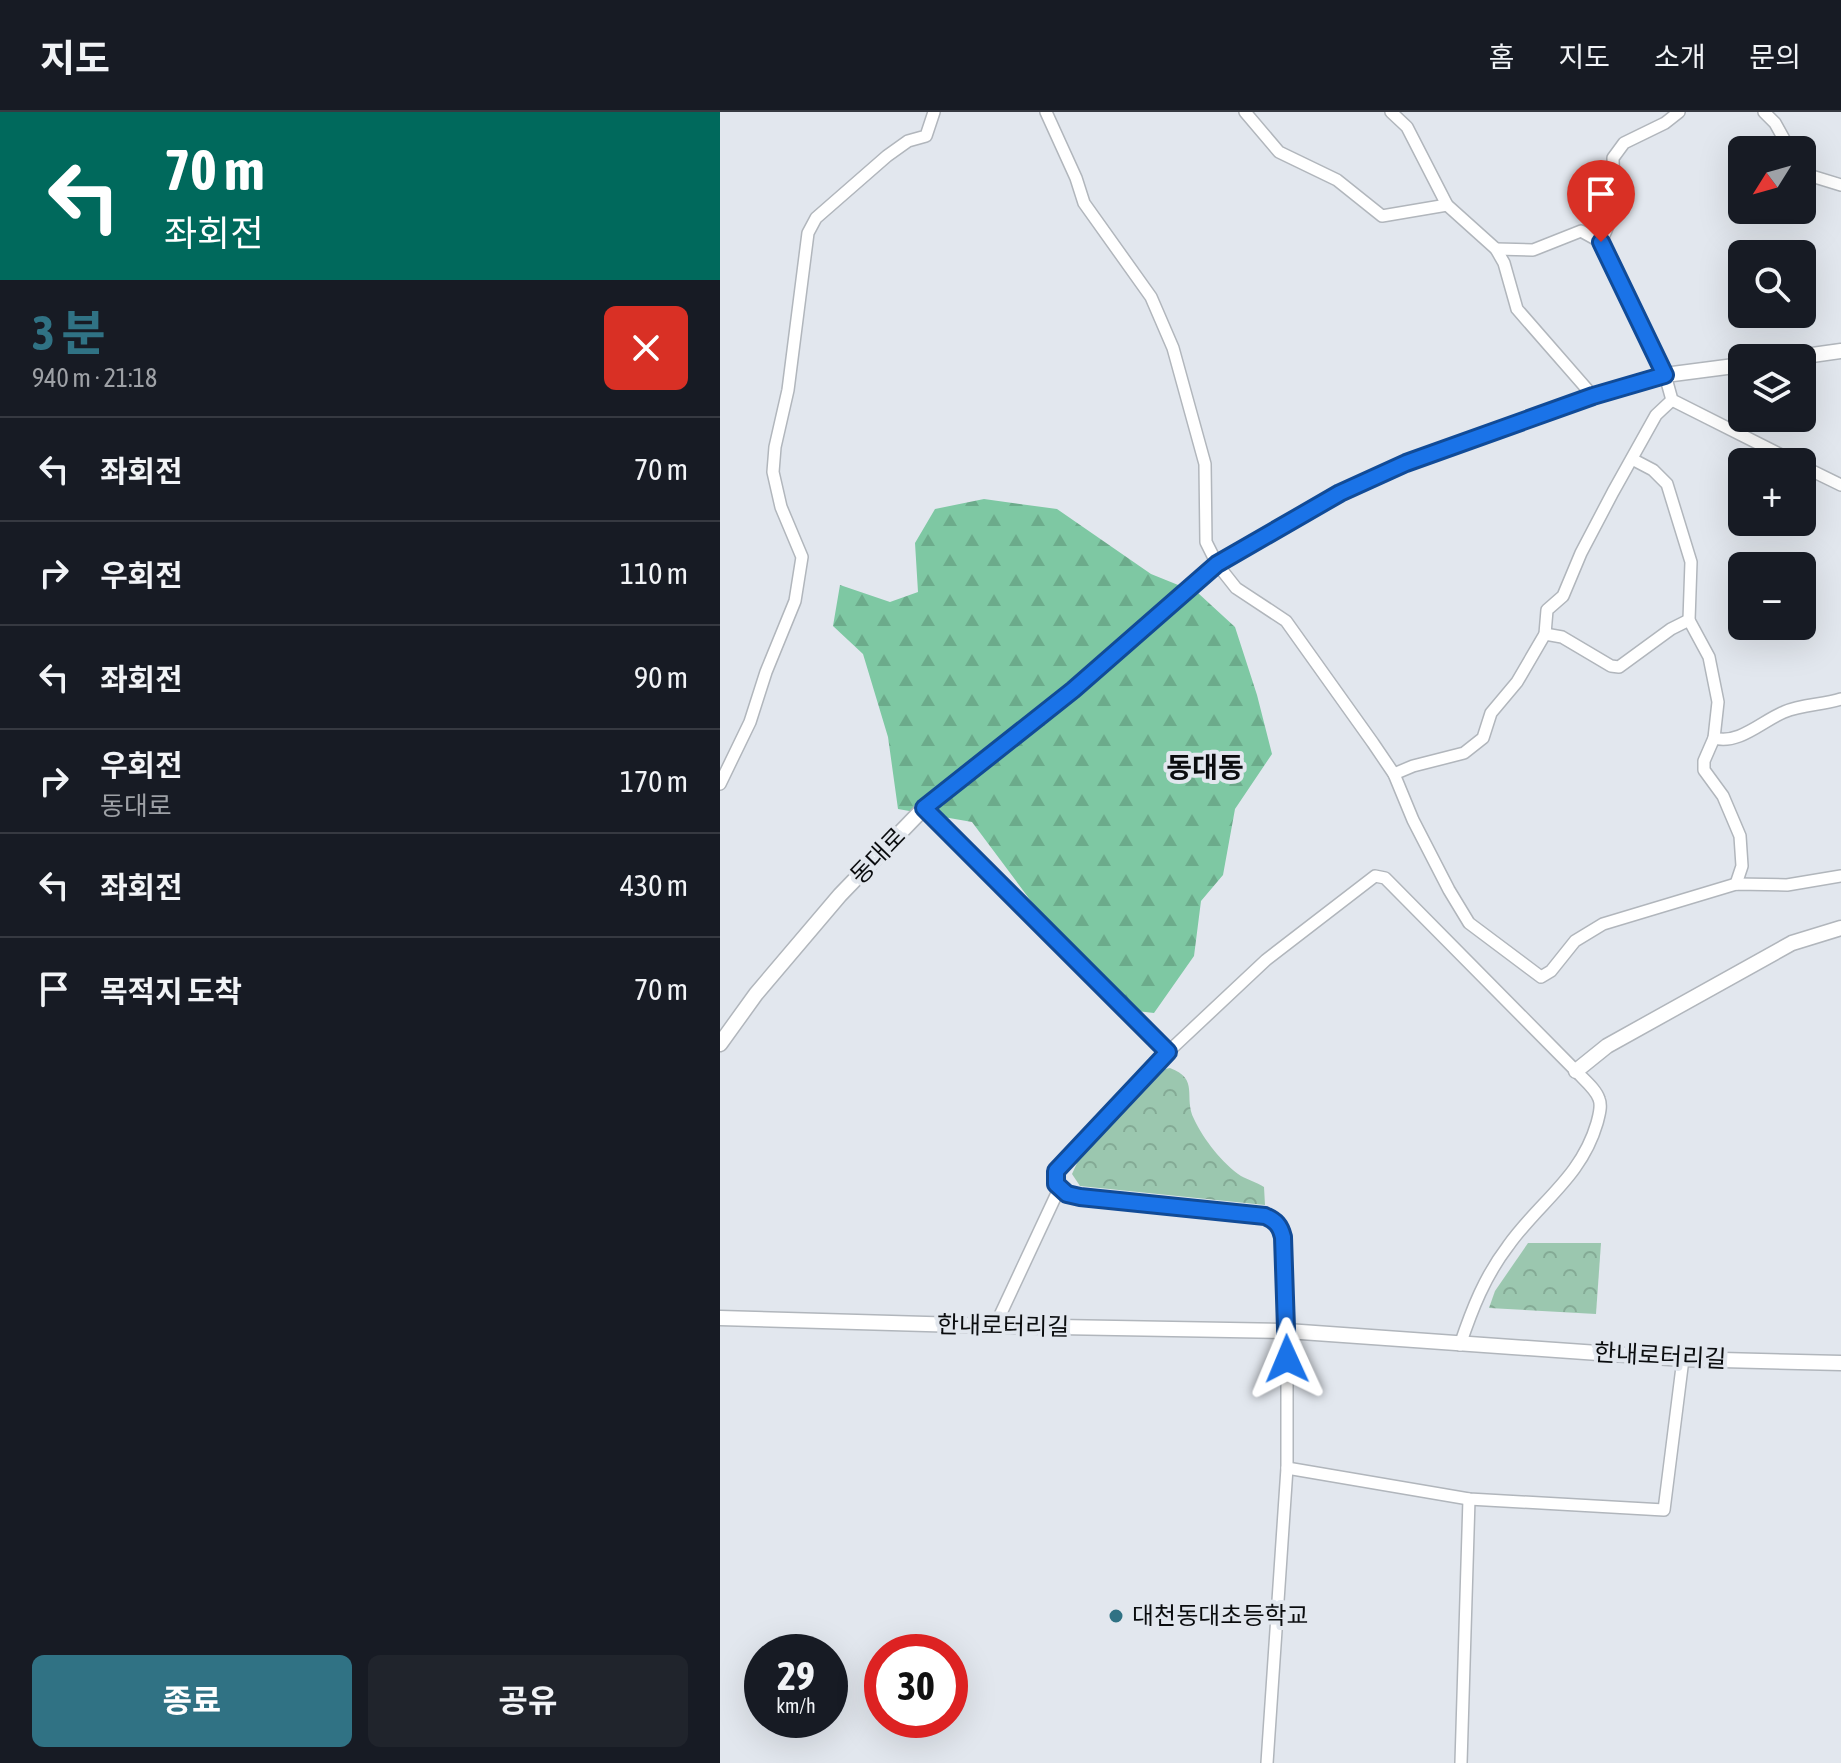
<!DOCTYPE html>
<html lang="ko">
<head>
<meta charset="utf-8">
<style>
  body { margin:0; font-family:"Asap Condensed","Noto Sans KR",sans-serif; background:#20242c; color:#f1f3f6; height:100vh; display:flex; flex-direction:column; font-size:30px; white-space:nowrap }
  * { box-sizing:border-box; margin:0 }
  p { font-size:26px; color:#9ea1a6 }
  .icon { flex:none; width:44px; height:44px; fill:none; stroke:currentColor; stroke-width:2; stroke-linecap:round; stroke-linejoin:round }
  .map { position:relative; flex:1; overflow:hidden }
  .side { display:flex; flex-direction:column; background:#171b24; width:720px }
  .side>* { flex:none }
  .guide { background:#00695c; color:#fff; overflow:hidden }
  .needle { width:52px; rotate:233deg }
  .tools { position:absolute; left:1008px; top:24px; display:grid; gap:16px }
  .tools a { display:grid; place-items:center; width:88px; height:88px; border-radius:12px; background:#171b24; box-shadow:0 8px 32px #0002; font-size:40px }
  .speed { position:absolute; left:24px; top:1522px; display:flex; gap:16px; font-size:40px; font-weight:700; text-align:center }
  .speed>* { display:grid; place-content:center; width:104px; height:104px; border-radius:50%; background:#171b24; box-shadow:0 8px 32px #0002; line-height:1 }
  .speed small { font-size:20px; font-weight:400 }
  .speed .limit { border:12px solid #d22; background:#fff; color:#111 }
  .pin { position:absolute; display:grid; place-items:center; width:68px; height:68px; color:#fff; margin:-82px -34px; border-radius:50% 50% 50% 0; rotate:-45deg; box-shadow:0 0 8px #0007 }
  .pin .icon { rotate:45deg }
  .me { position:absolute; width:88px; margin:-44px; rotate:359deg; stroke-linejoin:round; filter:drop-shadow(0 0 6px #0008) }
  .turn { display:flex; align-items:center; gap:28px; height:168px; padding:0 32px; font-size:36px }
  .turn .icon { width:104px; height:104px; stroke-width:2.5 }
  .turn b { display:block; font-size:56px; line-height:68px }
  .round { display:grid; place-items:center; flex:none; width:84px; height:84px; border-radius:12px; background:#20242c }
  .headline { display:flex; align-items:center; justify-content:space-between; height:136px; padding:0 32px }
  h1 { font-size:48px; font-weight:700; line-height:60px; color:#307284 }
  .action { display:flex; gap:16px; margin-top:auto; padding:16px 32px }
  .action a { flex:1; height:92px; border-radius:12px; background:#307284; color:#fff; font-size:32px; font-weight:700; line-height:92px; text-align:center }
  .action a+a { background:#20242c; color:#f1f3f6 }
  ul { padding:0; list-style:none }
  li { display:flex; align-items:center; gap:24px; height:104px; padding:0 32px; border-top:2px solid #363941 }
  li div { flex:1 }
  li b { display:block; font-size:30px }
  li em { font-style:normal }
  header { display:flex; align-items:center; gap:48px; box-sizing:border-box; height:112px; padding:0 40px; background:#171b24; border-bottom:2px solid #363941 }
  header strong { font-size:38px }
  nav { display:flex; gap:44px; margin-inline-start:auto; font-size:28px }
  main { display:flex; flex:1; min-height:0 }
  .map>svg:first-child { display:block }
  .forest { fill:url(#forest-firs) }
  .park { fill:url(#park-crowns) }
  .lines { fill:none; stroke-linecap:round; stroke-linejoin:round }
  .minor-casing { stroke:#b1b6bc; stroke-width:14 }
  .tertiary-casing { stroke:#b1b6bc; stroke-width:17 }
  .minor { stroke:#fff; stroke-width:11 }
  .tertiary { stroke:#fff; stroke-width:14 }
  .route-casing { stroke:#114b97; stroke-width:20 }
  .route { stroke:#1a73e8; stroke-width:14 }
  .poi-dot { fill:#307284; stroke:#e2e7ee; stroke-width:3 }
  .labels { text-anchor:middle; stroke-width:8; stroke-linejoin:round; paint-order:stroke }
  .street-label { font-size:24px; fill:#0a0c0e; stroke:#e2e7ee }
  .poi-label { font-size:24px; fill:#0a0c0e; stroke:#e2e7ee; text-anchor:start }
  .quarter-label { font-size:28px; font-weight:bold; fill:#0a0c0e; stroke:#e2e7ee }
</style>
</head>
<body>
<header>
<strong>지도</strong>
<nav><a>홈</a><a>지도</a><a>소개</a><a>문의</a></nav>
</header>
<main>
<section class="side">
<div class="guide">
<div class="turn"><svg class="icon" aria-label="left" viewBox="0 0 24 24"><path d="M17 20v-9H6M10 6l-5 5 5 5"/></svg><div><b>70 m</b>좌회전</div></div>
</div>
<div class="headline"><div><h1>3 분</h1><p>940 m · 21:18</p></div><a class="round" style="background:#d93025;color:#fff"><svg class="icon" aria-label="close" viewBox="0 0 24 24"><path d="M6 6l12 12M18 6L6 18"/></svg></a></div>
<ul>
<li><svg class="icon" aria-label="left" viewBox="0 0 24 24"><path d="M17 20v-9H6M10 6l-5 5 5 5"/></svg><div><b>좌회전</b></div><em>70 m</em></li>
<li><svg class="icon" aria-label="right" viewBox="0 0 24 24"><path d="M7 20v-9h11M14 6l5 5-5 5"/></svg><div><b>우회전</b></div><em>110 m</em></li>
<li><svg class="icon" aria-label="left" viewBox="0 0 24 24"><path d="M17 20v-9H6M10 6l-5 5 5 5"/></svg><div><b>좌회전</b></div><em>90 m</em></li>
<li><svg class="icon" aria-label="right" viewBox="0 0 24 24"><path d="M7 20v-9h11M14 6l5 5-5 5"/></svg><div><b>우회전</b><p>동대로</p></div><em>170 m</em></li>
<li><svg class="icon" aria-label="left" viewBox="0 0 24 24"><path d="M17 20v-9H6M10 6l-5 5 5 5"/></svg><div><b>좌회전</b></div><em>430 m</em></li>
<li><svg class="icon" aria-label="arrive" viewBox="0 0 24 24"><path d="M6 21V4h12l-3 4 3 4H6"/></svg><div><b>목적지 도착</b></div><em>70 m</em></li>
</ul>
<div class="action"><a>종료</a><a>공유</a></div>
</section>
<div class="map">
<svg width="1121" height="1651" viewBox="0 0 1121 1651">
  <defs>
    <pattern id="forest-firs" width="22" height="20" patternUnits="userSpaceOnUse" patternTransform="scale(2)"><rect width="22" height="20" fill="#7ec8a3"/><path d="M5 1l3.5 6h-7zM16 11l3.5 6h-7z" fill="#6cab8b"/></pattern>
    <pattern id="park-crowns" width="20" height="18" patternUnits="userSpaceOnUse" patternTransform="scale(2)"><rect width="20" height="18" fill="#9bc7af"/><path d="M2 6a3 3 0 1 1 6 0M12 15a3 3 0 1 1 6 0" fill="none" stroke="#84aa95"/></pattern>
  </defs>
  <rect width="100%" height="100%" fill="#e2e7ee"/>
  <path class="forest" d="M264,387l73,10 94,65 47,19 37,34 22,68 15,59 -37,55 -12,66 -22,26 -7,55 -40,57 -43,-5 -139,-186 -74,-13 -10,-72 -25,-83 -30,-28 7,-41 50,17 28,-10 -3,-49 20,-34z"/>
  <g class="park">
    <path d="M450,956c30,11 13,29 24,51 10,21 28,44 47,57 8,4 15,6 23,11l1,18 -185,-19 -8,-12 6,-13 87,-92z"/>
    <path d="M808,1131h73l-5,71 -107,-6 6,-17z"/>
  </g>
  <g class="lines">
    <g class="minor-casing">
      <g id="minor">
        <path d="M326,0l30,66 8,25 67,94 22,51 32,116 1,78 11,22 19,24 50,33 87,122 21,31 19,46 36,70 20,33 72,54 10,-6 24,-30 28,-17 133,-40 51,1 54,-9"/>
        <path d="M525,0l34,40 58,28 45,36 65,-11"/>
        <path d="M671,0l16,15 40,78 49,44 8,14 13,46 76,87"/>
        <path d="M1044,0l11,11 15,27"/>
        <path d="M1082,58l3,4 36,11"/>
        <path d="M881,130l13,-30 -1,-54 11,-15 41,-20 14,-11"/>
        <path d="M776,137l37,1 48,-19 20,11 64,133 7,25 123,62"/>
        <path d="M912,347l21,11 14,14 24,78 -2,58 20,37 9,45 -4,36 -10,23v9l19,26 17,40 2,30 -6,18"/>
        <path d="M1082,354l39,19"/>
        <path d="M825,522l17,3 49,29 8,1 52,-38 18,-9"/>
        <path d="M994,626c25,7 48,-17 70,-26 18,-8 39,-7 57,-13"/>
        <path d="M674,662l19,-8 51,-13 19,-15 8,-25 26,-31 28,-48 2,-24 16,-14 18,-43 32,-61 43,-77 16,-15"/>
        <path d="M0,672l30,-62 16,-50 29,-71 7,-44 -21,-50 -8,-35 2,-25 13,-57 20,-157 8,-15 71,-62 21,-15 18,-5 8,-24"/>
        <path d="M204,696l244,244"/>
        <path d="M275,1214l64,-137"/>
        <path d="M567,1356l182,31 195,11 19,-151"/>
        <path d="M547,1651l20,-295v-137l-6,-104 -6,-7 -10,-4 -198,-22c-10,-7 -12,-11 -11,-23l112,-119 98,-92 109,-84 10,2 4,4 187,189c7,8 20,18 23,28 3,7 0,16 -2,24 -16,55 -58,79 -89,123 -23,30 -36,63 -48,99"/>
        <path d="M741,1651l8,-264"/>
      </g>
    </g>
    <g class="tertiary-casing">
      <g id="tertiary">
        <path d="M1071,246l50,-7"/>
        <path d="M0,932l36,-50 84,-99 84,-87 149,-118 144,-126 123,-71 66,-30 187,-67 72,-21 77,-10"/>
        <path d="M856,959l31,-25 185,-103 49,-15"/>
        <path d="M0,1206l275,8 292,5 396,28 158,4"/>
      </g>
    </g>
    <use href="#minor" class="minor"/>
    <use href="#tertiary" class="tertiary"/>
  </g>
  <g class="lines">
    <g class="route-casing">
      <path id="route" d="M567,1247l-4,-122c-3,-12 -7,-16 -18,-21l-185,-19 -13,-3 -11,-10v-13l112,-119 -244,-244 149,-118 144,-126 123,-71 66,-30 187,-67 72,-21 -64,-133"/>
    </g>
    <use href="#route" class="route"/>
  </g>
  <circle class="poi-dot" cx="396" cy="1504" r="8"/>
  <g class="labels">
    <g class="street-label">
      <text transform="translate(158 744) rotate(-46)" y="8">동대로</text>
      <text transform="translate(283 1214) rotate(1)" y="8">한내로터리길</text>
      <text transform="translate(940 1244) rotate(3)" y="8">한내로터리길</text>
    </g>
    <g class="poi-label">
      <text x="412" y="1512">대천동대초등학교</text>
    </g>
    <g class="quarter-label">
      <text x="485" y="665">동대동</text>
    </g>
  </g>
</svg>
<div class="tools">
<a><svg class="needle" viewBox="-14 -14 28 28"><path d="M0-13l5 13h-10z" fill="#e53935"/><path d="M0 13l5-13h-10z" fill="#9ea1a6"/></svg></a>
<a><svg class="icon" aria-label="search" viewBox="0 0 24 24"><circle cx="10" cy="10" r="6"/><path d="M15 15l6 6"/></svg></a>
<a><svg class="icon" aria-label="layers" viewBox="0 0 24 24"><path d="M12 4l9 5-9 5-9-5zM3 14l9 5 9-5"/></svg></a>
<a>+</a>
<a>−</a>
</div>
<div class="speed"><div>29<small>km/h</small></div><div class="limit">30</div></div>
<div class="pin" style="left:881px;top:130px;background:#d93025"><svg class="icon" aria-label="arrive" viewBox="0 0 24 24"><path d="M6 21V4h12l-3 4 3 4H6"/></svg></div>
<svg class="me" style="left:567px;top:1247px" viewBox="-20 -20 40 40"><path d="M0-17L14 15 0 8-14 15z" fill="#1a73e8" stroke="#fff" stroke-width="4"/></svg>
</div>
</main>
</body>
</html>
